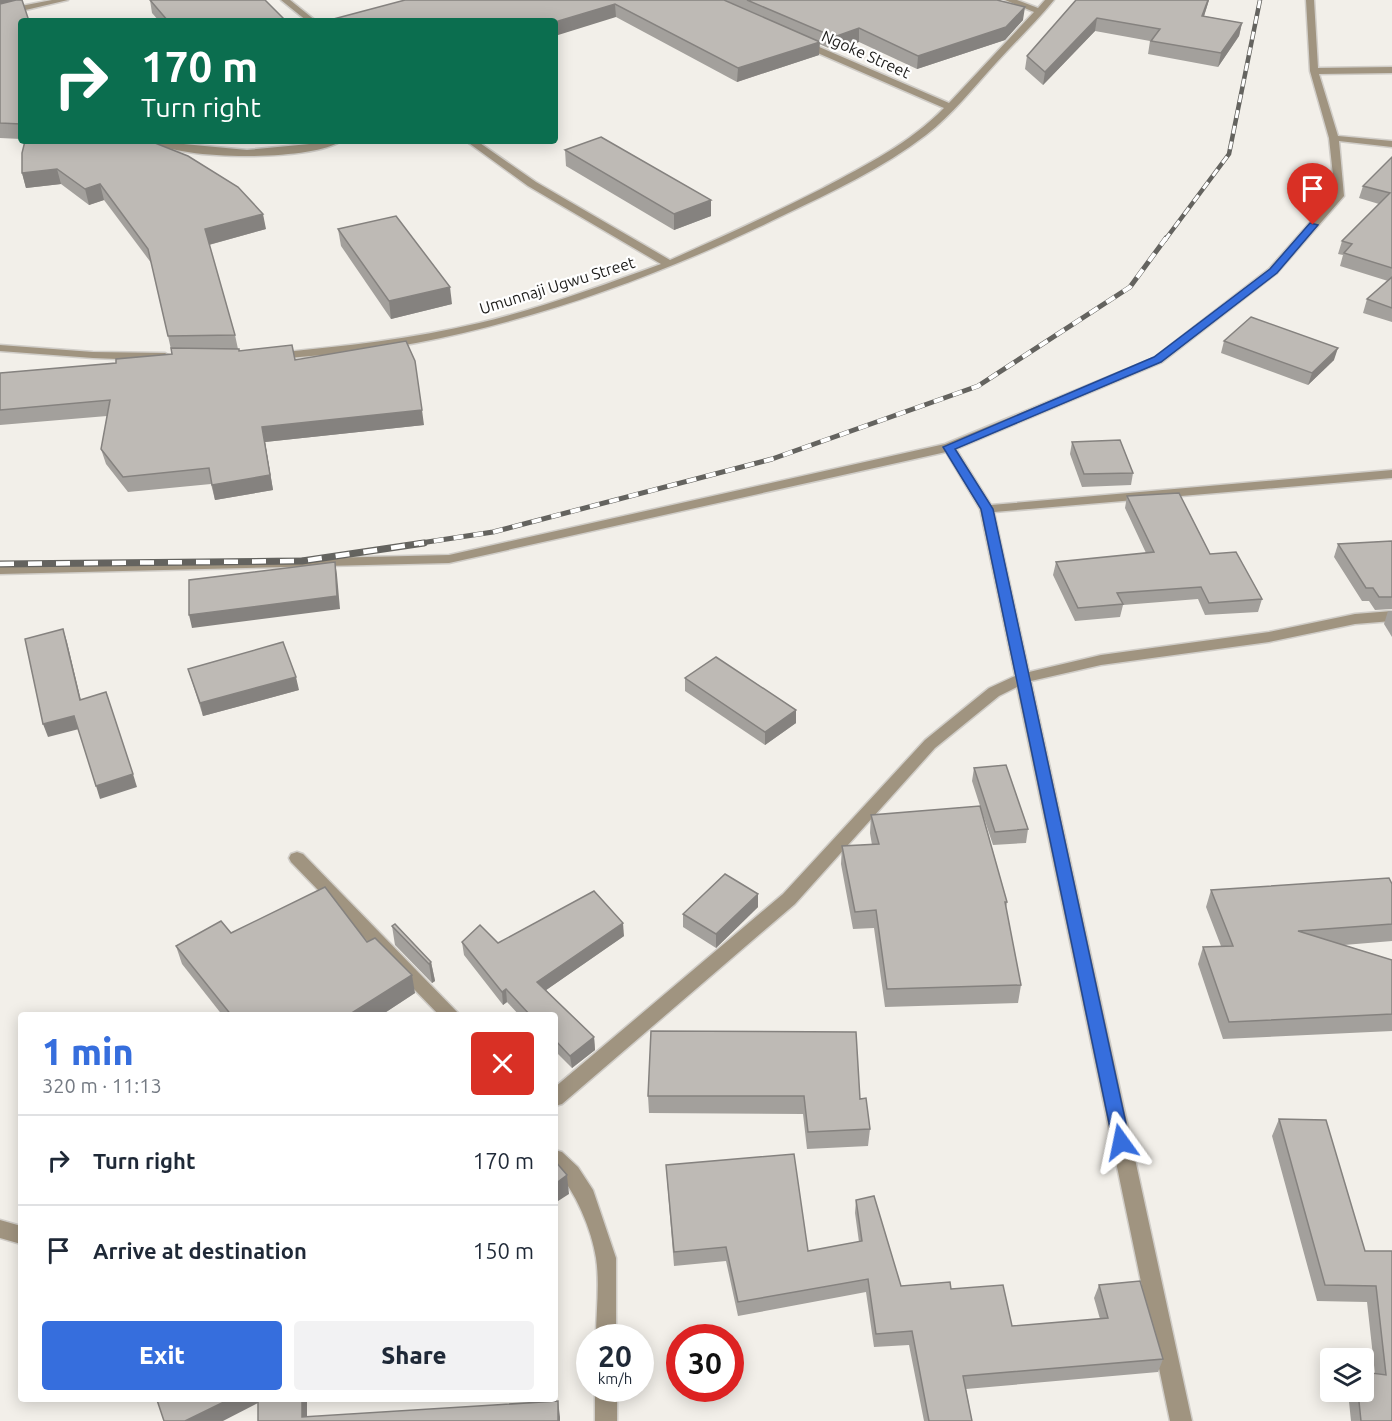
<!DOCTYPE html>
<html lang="en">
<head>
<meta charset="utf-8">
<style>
  body { margin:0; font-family:Ubuntu,sans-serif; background:#f2f2f3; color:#1f2937; height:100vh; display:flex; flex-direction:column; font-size:22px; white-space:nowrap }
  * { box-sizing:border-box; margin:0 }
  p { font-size:20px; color:#747a83 }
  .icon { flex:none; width:33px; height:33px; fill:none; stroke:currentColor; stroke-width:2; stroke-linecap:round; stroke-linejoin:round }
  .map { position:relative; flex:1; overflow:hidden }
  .panel { position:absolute; left:18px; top:1012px; width:540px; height:390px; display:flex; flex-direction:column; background:#fff; border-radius:6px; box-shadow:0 3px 15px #0003 }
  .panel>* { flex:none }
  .guide { position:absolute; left:18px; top:18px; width:540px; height:126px; border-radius:6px; box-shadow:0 3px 15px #0003; background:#0b6e4f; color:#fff; overflow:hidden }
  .controls { position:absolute; left:1320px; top:1348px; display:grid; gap:12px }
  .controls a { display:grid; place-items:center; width:54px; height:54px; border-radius:6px; background:#fff; box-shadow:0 3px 15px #0003; font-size:30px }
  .speed { position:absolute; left:576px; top:1324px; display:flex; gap:12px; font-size:30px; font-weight:700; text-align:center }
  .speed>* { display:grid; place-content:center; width:78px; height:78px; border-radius:50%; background:#fff; box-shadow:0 3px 15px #0003; line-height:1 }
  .speed small { font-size:15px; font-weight:400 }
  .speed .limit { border:9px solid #d22; background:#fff; color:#111 }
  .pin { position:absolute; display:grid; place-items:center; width:51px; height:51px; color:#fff; margin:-62px -26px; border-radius:50% 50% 50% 0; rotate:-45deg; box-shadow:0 0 6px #0007 }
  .pin .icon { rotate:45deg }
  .me { position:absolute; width:66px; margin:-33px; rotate:348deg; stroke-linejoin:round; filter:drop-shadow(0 0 4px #0008) }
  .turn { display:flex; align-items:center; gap:21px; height:126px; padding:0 24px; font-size:27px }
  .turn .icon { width:78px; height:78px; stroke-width:2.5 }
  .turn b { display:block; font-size:42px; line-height:51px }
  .round { display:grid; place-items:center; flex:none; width:63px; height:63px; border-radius:6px; background:#f2f2f3 }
  .head { display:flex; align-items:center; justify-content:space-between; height:102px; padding:0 24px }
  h1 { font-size:36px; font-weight:800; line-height:45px; color:#366edd }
  .cta { display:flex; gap:12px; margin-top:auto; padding:12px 24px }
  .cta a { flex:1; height:69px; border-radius:6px; background:#366edd; color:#fff; font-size:24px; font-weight:800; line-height:69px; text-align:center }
  .cta a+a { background:#f2f2f3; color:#1f2937 }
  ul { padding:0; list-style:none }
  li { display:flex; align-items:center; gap:18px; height:90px; padding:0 24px; border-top:2px solid #e0e1e3 }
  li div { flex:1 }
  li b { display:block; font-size:22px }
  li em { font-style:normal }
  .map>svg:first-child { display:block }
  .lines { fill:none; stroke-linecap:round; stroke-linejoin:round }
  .minor-casing { stroke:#d0cdc8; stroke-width:3 }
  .minor { fill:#a09480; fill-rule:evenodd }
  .rail-far2-casing { stroke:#64635f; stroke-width:4.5 }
  .rail-far1-casing { stroke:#64635f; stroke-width:5 }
  .rail-casing { stroke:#64635f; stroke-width:7 }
  .rail-far2 { stroke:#fff; stroke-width:3; stroke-dasharray:8; stroke-linecap:butt }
  .rail-far1 { stroke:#fff; stroke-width:4; stroke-dasharray:10; stroke-linecap:butt }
  .rail { stroke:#fff; stroke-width:4.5; stroke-dasharray:14; stroke-linecap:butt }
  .wall { fill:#a3a09c }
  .shaded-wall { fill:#85827f }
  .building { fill:#bebab5; stroke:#85827f; stroke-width:1.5 }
  .route { fill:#366edd; stroke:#234890; stroke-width:1.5 }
  .labels { text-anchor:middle; stroke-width:4.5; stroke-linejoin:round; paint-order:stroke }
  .far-street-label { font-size:16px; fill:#1e1d1b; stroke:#fff }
</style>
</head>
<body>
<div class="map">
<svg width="1392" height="1421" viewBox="0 0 1392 1421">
  <rect width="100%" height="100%" fill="#f2efe9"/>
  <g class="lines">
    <g class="minor-casing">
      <g id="minor">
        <path d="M52,0h16l-68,16v-6z"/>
        <path d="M281,0h9l26,21h-9z"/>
        <path d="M1005,0h12l21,8 7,-8h9c-18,22 -39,42 -58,63 -23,25 -44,52 -70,72 -43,33 -94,57 -142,80 -118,58 -239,103 -368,128 -46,9 -93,12 -140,16l-6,-3 6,-3c68,-7 136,-14 203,-30 62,-15 122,-37 182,-59l-133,-78 -62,-45h11l59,41 134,78c52,-23 102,-46 153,-72 43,-23 87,-45 121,-80l-147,-64v-4h6l146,63 85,-91z"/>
        <path d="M1306,0h8l4,68 74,-1v6l-73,1 19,62 54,5v6l-53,-6 5,55 -67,77 -115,89 -206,87 35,56 401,-35v8l-398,34 35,160 72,-17 168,-23 86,-18 37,-3v10l-37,3 -86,18 -168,23 -70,16 161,740h-22l-153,-734 -18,9 -64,52 -140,156 -233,200 -7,2v-19l228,-193 142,-154 64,-52 26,-12 -35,-167 -34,-57 -497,111 -449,11v-8l449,-11 496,-111 209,-86 115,-89 66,-75 -6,-56 -19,-67z"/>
        <path d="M152,141l95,9 94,-9c-28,20 -161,20 -189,0z"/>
        <path d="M0,345l93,7 72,1 6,4 -6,4 -72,-3 -93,-7z"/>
        <path d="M297,852l6,2 158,162h-21l-149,-154 -2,-4 2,-4z"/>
        <path d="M555,1150l7,2 16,15 15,23 23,68v80h-20c0,-26 4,-54 0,-80 -4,-27 -21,-69 -41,-88z"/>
        <path d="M0,1220l21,6v18l-21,-6z"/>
        <rect x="595" y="1389" width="22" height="32"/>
      </g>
    </g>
    <use href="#minor" class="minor"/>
    <g class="rail-far2-casing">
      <path id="rail-far2" d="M1165,240l64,-86 31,-154"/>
    </g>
    <g class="rail-far1-casing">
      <path id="rail-far1" d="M414,544l79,-12 279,-73 206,-73 152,-99 36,-49"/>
    </g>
    <g class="rail-casing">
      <path id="rail" d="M0,564l302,-3 122,-18"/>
    </g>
    <use href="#rail-far2" class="rail-far2"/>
    <use href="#rail-far1" class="rail-far1"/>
    <use href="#rail" class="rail"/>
  </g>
  <g class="wall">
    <path d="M0,0l21,21v118l-21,-1z"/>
    <path d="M150,0l136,21h-127l-7,-8z"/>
    <path d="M405,0h592l26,20 -18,20 -88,29 -58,-27 -26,8 -14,-6v11l-82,27 -121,-65z"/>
    <path d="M1076,0h133l-5,16 38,7 -3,13 -21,31 -70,-13 2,-13 -55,-10 -52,54 -18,-16 2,-13z"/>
    <path d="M24,145l242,84 -57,16 26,90 3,14 1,2 56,9 129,65 -159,17 8,48 -58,10 -4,-16 -83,8 -22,-28 -5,-15 6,-33 -107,9v-52l116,-10 56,-9 -20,-90 -48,-64 -15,5 -28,-21 -35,4 -4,-15z"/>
    <path d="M565,150l146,50v16l-37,14 -108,-64z"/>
    <path d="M1392,157v165l-29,-9 4,-14 21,-18 -48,-15 3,-11 -5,-1 4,-13 37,-37 -20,-6 4,-12z"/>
    <path d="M338,229l114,75 -61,15 -50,-73z"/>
    <path d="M1224,341l110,19 -26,25 -87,-32z"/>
    <path d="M1072,442l61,31 -2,12 -49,2 -12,-33z"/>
    <path d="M1127,496l83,58 52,45 -4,13 -53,3 -7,-16 -75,6 -3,12 -45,4 -22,-46 3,-13 90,-9 -21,-45z"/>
    <path d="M1392,541v68l-17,1 -6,-9h-7l-28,-44 4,-13z"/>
    <path d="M1388,611h4v26l-8,-13z"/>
    <path d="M188,669l111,21 -96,26z"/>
    <path d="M685,678l111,45 -31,22 -80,-54z"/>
    <path d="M974,768l54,61 -2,14 -33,2 -11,-33 25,90 -1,6 15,77 -3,18 -133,4 -11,-79 -21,1 -12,-65 1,-18 30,-1 -2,-12 1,-18 109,-9 -8,-25z"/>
    <path d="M1392,884v57l-48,4 48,15v71l-169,8 -25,-75 5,-17 18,-1 -15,-39 5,-17z"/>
    <path d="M758,907l-42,41 -33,-21v-13z"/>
    <path d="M392,926l39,36 4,19 -3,2 -37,-38z"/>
    <path d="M231,933l136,9 48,51 -35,23h-157l-41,-52 -6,-18z"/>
    <path d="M624,936l-78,54 48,47 1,13 -23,18 -17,-17v-35h-35l-13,-14 -4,3 -39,-50 -2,-13 36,1z"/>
    <path d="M651,1031l209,68 10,30 -2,17 -61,3 -4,-35 -154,-1 -1,-17z"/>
    <path d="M1279,1119l86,132h27v170h-41l-3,-29h16l11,-18 -8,-72 -50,-1 -45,-165z"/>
    <path d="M666,1165l142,86 51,-9 -4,-29 1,-13 45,86 50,3 61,37 88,-7 -6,-21 5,-13 64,74 -5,13 -192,17 6,32h-48l-15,-76 -35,2 -8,-55 -128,24 -12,-55 -52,5 -7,-87z"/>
  </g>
  <g class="shaded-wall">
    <path d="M0,0h21l-21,8z"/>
    <path d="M1208,0h1l-9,29 2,-13z"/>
    <path d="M615,4l1,13 -61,19v-14z"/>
    <path d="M1025,7l-2,13 -18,20 -88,29 1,-13z"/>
    <path d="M1097,18l-2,13 -52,54 2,-13z"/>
    <path d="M1242,23l-3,13 -21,31 3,-14z"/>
    <path d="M859,28v14l-26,8 1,-13z"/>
    <path d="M820,42l-1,13 -82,27 1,-14z"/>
    <path d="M57,169l4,15 -35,4 -4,-15z"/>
    <path d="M100,184l4,16 -15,5 -4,-16z"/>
    <path d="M711,200v16l-37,14v-16z"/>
    <path d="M263,214l3,15 -58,16 -3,-16z"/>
    <path d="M450,287l2,17 -61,15 -2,-18z"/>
    <path d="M1338,348l-4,12 -26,25 4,-12z"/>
    <path d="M422,410l2,15 -159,17 8,48 -58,10 -3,-15 50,-58z"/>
    <path d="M335,562l2,13 3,34 -148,19 -3,-13z"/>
    <path d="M63,629l4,13 17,71 -4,-13z"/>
    <path d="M296,677l3,13 -96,26 -3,-13z"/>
    <path d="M796,710v13l-31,22v-13z"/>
    <path d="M74,716l5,13 -31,8 -5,-13z"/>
    <path d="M133,774l4,13 -37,12 -4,-13z"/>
    <path d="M758,894v13l-42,41v-14z"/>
    <path d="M623,923l1,13 -85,59 -2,-13z"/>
    <path d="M431,962l4,19 -3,2 -3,-19z"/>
    <path d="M412,975l3,18 -35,23h-33z"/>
    <path d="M506,989l1,13 -4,3 -1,-13z"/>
    <path d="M594,1037l1,13 -23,18 -2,-12z"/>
    <path d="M567,1175l2,19 -14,9v-19z"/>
    <path d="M228,1400h36l-41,21h-38z"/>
    <path d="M302,1400h5v21l-5,-4z"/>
    <path d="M558,1401l2,16v4h-2z"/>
  </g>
  <g class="building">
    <path d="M16,0h6l7,21h-8v103l-21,-1v-119z"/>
    <path d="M150,0h115l21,21h-118z"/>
    <path d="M405,0h319l96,42 -82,26 -123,-64 -60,18v-1h-229z"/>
    <path d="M747,0h250l28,7 -19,20 -88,29 -59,-28 -25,9z"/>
    <path d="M1076,0h132l-6,16 40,7 -21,30 -70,-12 9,-12 -63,-11 -52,54 -18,-16z"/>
    <path d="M601,137l110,63 -37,14 -109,-64z"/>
    <path d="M25,141h125l38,15 50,31 25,27 -58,15 30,106 -67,1 -20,-87 -48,-65 -15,5 -28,-20 -35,4v-20z"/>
    <path d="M1392,157v111l-48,-15 8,-9 -10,-3 48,-48 -27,-7z"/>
    <path d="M396,216l54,71 -61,14 -51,-72z"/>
    <path d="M1392,277v31l-25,-9z"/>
    <path d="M1251,317l87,31 -26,25 -88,-32z"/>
    <path d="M406,341l9,20 7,49 -160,17 8,48 -58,10 -3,-17 -86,9 -22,-28 9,-49 -110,10v-37l116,-10v-4l56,-5 -1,-6 68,1v2l53,-6 3,15z"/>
    <path d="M1120,440l13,33 -49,1 -12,-32z"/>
    <path d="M1179,493l31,61 26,-2 26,47 -53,4 -8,-16 -84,6 6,11 -45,4 -22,-46 98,-10 -27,-56z"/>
    <path d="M1392,541v56h-13l-6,-9h-7l-28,-44z"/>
    <path d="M335,562l2,34 -148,19v-35z"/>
    <path d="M63,629l17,71 26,-8 27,82 -37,12 -22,-70 -31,8 -18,-85z"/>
    <path d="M283,642l13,35 -96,26 -12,-34z"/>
    <path d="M716,657l80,53 -31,22 -80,-54z"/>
    <path d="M1006,765l22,64 -33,3 -21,-64z"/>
    <path d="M980,806l27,96h-2l16,83 -134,4 -11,-79 -21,2 -13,-66 37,-2 -8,-29z"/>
    <path d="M725,874l33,20 -42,40 -33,-20z"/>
    <path d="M1389,878l3,6v40l-94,7 94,29v54l-163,8 -26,-75 30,-1 -22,-56z"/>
    <path d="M325,887l42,55 8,-4 37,37 -65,41h-115l-56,-70 45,-25 10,12z"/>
    <path d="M594,891l29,32 -86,59 57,55 -24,19 -15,-16v-24h-24l-25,-27 -4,3 -40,-50 18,-17 18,18z"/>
    <path d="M395,924l36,38 -2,2 -37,-38z"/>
    <path d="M651,1031l205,1 4,67 6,-1 4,31 -62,3 -4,-36h-156z"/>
    <path d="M1279,1119l47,1 39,131h27v170h-31l-3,-29h6v-20l22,3 -10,-89 -51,-1z"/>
    <path d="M794,1154l14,97 54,-10 -6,-41 18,-4 27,90 49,-4 1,7 52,-4 9,41 96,-8 -9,-33 41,-4 23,78 -200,17 9,45h-43l-17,-90 -36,3 -8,-55 -130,23 -12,-55 -52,5 -8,-87z"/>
    <path d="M555,1161l12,14 -12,9z"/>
    <path d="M157,1400h71l-43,21h-21z"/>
    <path d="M258,1400h44v17l256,-16v20h-300z"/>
  </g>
  <path class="route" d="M1310,223l8,2 -41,48 -116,89 -206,87 38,60 137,633 -3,5 -6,2 -6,-2 -2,-5 -132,-633 -38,-62 211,-90 116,-88z"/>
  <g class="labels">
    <g class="far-street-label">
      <text transform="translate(866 54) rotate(24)" y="6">Ngoke Street</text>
      <text transform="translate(557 285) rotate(-17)" y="6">Umunnaji Ugwu Street</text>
    </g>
  </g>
</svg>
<div class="controls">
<a><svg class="icon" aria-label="layers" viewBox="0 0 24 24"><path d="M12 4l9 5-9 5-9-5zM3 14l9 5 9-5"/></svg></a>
</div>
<div class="speed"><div>20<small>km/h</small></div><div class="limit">30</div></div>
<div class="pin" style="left:1313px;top:225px;background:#d93025"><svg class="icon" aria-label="arrive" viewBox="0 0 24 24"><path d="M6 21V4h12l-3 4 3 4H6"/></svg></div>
<svg class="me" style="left:1121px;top:1142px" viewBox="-20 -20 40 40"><path d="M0-17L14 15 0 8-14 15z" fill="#366edd" stroke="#fff" stroke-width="4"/></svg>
<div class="guide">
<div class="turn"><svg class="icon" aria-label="right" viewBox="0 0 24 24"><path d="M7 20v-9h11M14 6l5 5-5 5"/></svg><div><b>170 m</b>Turn right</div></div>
</div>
<section class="panel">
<div class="head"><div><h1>1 min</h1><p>320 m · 11:13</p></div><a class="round" style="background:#d93025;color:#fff"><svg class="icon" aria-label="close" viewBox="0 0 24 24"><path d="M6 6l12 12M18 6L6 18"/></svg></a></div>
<ul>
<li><svg class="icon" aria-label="right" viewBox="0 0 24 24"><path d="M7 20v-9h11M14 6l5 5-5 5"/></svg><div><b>Turn right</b></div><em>170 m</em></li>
<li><svg class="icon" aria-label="arrive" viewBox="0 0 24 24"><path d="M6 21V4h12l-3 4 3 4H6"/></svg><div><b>Arrive at destination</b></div><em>150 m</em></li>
</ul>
<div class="cta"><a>Exit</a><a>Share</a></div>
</section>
</div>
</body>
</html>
